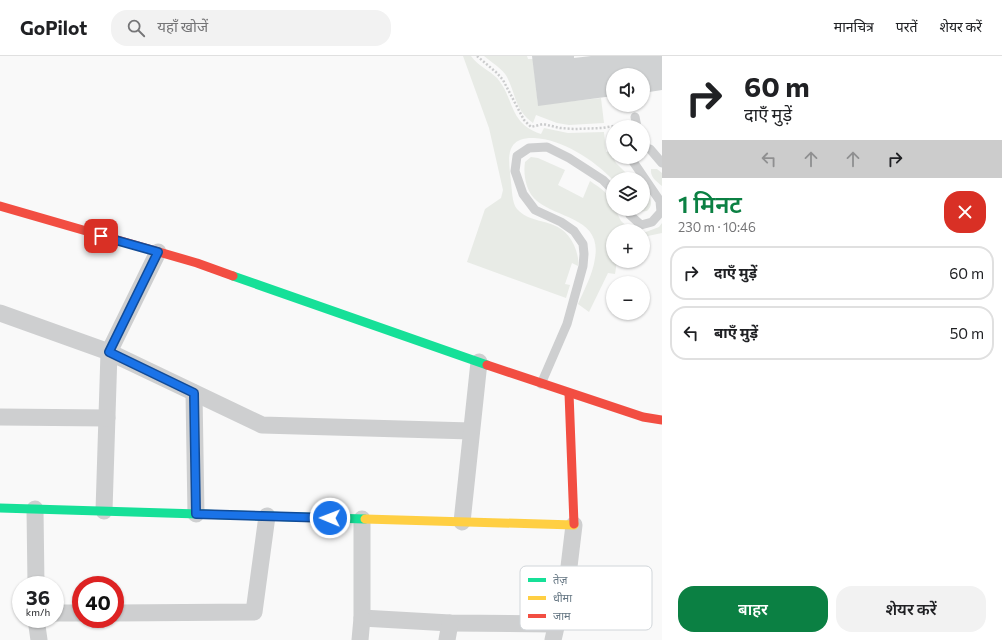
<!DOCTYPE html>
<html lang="hi">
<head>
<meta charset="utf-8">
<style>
  body { margin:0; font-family:Commissioner,"Noto Sans Devanagari",sans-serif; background:#f2f2f2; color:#202124; height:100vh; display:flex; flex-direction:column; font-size:15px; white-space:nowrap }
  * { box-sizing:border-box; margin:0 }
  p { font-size:13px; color:#757577 }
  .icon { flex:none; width:22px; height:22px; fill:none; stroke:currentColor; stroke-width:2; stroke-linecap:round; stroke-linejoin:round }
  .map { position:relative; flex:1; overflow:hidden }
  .details { display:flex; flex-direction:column; background:#fff; width:340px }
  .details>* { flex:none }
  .hud { background:#fff; color:#202124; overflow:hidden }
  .fabs { position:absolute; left:606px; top:12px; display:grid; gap:8px }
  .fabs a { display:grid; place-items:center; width:44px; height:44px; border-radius:50%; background:#fff; box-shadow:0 1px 3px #0004; font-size:20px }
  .speed { position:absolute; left:12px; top:520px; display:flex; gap:8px; font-size:20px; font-weight:700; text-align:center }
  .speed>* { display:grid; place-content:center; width:52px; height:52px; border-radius:50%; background:#fff; box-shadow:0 1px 3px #0004; line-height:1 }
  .speed small { font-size:10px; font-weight:400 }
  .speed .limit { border:6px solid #d22; background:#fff; color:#111 }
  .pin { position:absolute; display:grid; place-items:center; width:34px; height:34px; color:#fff; margin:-17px; border-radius:8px; box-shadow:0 2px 6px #0006 }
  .me { position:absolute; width:44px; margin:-22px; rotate:271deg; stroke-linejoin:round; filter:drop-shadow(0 0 3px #0008) }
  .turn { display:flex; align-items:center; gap:14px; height:84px; padding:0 16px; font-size:18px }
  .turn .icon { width:52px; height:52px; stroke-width:2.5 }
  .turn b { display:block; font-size:28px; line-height:34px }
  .lanes { display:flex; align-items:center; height:38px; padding:0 16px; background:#0003; justify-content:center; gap:20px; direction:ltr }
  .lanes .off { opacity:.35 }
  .round { display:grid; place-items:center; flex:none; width:42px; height:42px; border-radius:16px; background:#f2f2f2 }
  .overview { display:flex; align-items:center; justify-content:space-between; height:68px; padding:0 16px }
  h1 { font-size:24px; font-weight:600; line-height:30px; color:#0b8043 }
  .action { display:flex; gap:8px; margin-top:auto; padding:8px 16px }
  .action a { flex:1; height:46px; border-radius:16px; background:#0b8043; color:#fff; font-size:16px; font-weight:600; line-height:46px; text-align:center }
  .action a+a { background:#f2f2f2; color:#202124 }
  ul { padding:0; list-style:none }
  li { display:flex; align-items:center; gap:12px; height:54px; margin:0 8px 6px; padding:0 8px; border:2px solid #e0e0e0; border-radius:16px }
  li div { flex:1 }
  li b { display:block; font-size:15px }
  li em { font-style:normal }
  header { display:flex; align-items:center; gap:24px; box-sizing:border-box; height:56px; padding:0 20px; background:#fff; border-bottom:1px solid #e0e0e0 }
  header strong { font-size:19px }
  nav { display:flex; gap:22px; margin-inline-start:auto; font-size:14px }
  .search { width:280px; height:36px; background:#f2f2f2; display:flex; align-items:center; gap:10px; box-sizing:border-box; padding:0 14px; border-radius:16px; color:#757577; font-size:15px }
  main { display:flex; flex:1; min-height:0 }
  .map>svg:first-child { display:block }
  .green { fill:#e8ebe6 }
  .building { fill:#d0d2d3 }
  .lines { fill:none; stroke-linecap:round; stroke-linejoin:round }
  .path { stroke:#cbcccd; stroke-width:2.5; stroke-dasharray:2 2; stroke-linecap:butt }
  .lane { stroke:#cecfd0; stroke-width:9 }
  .street { stroke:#cecfd0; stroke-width:17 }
  .fast { stroke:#16e098; stroke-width:9 }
  .slow { stroke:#ffcf43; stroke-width:9 }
  .jam { stroke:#f24e42; stroke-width:9 }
  .route-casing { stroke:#114b97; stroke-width:10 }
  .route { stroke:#1a73e8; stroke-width:7 }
  .key { fill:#fff; stroke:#d1d6da; stroke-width:1 }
  .key-label { font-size:11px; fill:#657683 }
</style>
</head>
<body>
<header>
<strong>GoPilot</strong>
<div class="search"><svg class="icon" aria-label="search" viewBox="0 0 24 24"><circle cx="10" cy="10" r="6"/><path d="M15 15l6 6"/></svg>यहाँ खोजें</div>
<nav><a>मानचित्र</a><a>परतें</a><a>शेयर करें</a></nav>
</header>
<main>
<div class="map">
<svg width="662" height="584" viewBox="0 0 662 584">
  <rect width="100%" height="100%" fill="#f9f9f9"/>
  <g class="green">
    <path d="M463,0h8c7,10 18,14 26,22 18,21 11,45 44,56l3,-6 24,5 36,-1 2,20 4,-1 6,12 16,16h-19v1c-19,-20 -51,-41 -79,-42 -31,-1 -25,23 -23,44 1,8 1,21 6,27 16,18 43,6 57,36 3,7 5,14 4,21l-6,-3 -7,21 5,1 -4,13 -99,-36 18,-53 16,-11 2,-8 -14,-62z"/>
    <path d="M484,0h43l1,3h5l5,46 63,-7 3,25 -35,2 -12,-2 -21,-8 -3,8c-18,-13 -17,-28 -26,-46 -4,-8 -16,-15 -23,-21z"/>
    <path d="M531,101l7,1 27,12 -7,15 25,13 7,-17c10,7 23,14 23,28h2l6,12 11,10h-19v30h4l-2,13 -7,-1 -19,39 -11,-8c6,-14 15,-30 17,-46 7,-40 -36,-39 -58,-57 -11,-9 -14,-26 -12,-39z"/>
    <path d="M651,113h6l5,4v13c-6,-5 -12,-9 -11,-17z"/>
    <path d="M643,133c7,7 12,15 4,22l-10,1 -3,-3h9z"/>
    <path d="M662,167v10l-19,4v-4l16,-6z"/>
  </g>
  <path class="building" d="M532,0h42v2l17,-2h71v34l-19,3v-18h-30v21l-75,10z"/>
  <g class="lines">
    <path class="path" d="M477,0l20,17 6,7 21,40 7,7 12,-3 17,4 15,1 27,-1 24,-4"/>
    <g class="lane">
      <path d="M635,61l2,10"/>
      <path d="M643,91l7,2 12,14"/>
      <path d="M628,153l2,6 11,10 11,-3 9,-10 -1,-11 -28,-41v-3"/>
      <path d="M541,328l26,-60 16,-58 1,-12 -1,-10 -9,-13 -13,-9 -26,-12 -12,-16 -8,-23 2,-15 12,-8 18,-1 22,11 34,22 10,10"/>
    </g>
    <g class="street">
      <path d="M158,196l-49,100 153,73 209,6"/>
      <path d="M0,257l109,39 -5,159"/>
      <path d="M194,337l2,121"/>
      <path d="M0,361l107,1"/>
      <path d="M35,453l1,76"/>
      <path d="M362,463v99l88,5 106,1"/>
      <path d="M462,466l17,-160"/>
      <path d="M55,557h26"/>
      <path d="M115,557l139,-1 13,-96"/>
      <path d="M36,563l3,21"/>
      <path d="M360,584l2,-22"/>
      <path d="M447,584l3,-17"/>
      <path d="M553,584l15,-65 6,-50"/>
    </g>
    <g class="fast">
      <path d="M233,220l254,89"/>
      <path d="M0,452l365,11"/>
    </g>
    <path class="slow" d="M365,463l209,6v-1"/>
    <g class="jam">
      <path d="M0,150l197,57 36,13"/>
      <path d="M487,309l156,52 19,3"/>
      <path d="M569,337l5,131"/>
    </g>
  </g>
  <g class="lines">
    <g class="route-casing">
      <path id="route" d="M101,180l57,16 -49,100 85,41 2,121 134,4"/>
    </g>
    <use href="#route" class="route"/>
  </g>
  <rect x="520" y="510" width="132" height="64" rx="6" class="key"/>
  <rect x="528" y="522" width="18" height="4" fill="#16e098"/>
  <rect x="528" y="540" width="18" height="4" fill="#ffcf43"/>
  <rect x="528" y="558" width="18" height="4" fill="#f24e42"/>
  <g class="key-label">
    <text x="553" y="528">तेज़</text>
    <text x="553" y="546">धीमा</text>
    <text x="553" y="564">जाम</text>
  </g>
</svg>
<div class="fabs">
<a><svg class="icon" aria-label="sound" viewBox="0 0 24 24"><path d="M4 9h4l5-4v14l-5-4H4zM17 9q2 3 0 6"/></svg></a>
<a><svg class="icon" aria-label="search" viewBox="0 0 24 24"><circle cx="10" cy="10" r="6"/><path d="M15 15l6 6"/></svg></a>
<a><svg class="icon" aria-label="layers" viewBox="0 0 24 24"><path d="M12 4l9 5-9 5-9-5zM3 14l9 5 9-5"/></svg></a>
<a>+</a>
<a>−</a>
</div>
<div class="speed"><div>36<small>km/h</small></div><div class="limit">40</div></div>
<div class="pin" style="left:101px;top:180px;background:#d93025"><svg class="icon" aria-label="arrive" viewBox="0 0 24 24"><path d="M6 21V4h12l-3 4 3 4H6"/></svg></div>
<svg class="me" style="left:330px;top:462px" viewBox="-20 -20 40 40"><circle r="17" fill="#1a73e8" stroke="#fff" stroke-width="3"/><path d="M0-11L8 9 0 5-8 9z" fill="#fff"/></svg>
</div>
<section class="details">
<div class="hud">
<div class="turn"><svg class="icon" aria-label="right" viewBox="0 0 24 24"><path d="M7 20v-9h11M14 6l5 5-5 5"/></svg><div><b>60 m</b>दाएँ मुड़ें</div></div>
<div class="lanes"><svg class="icon off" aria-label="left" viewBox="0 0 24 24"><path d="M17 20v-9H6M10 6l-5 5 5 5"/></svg><svg class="icon off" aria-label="ahead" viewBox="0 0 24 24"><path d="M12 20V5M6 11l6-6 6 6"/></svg><svg class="icon off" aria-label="ahead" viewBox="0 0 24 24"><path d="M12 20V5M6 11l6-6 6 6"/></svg><svg class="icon" aria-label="right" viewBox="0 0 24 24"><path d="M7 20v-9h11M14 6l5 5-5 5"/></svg></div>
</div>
<div class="overview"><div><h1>1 मिनट</h1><p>230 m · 10:46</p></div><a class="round" style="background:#d93025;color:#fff"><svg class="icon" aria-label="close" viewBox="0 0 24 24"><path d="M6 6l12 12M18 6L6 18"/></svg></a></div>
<ul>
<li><svg class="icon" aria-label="right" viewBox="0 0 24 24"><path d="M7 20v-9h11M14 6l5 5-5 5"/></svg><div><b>दाएँ मुड़ें</b></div><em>60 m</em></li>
<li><svg class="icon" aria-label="left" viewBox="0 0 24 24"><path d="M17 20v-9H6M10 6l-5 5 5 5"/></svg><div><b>बाएँ मुड़ें</b></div><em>50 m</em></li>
</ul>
<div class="action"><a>बाहर</a><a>शेयर करें</a></div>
</section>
</main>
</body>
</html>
